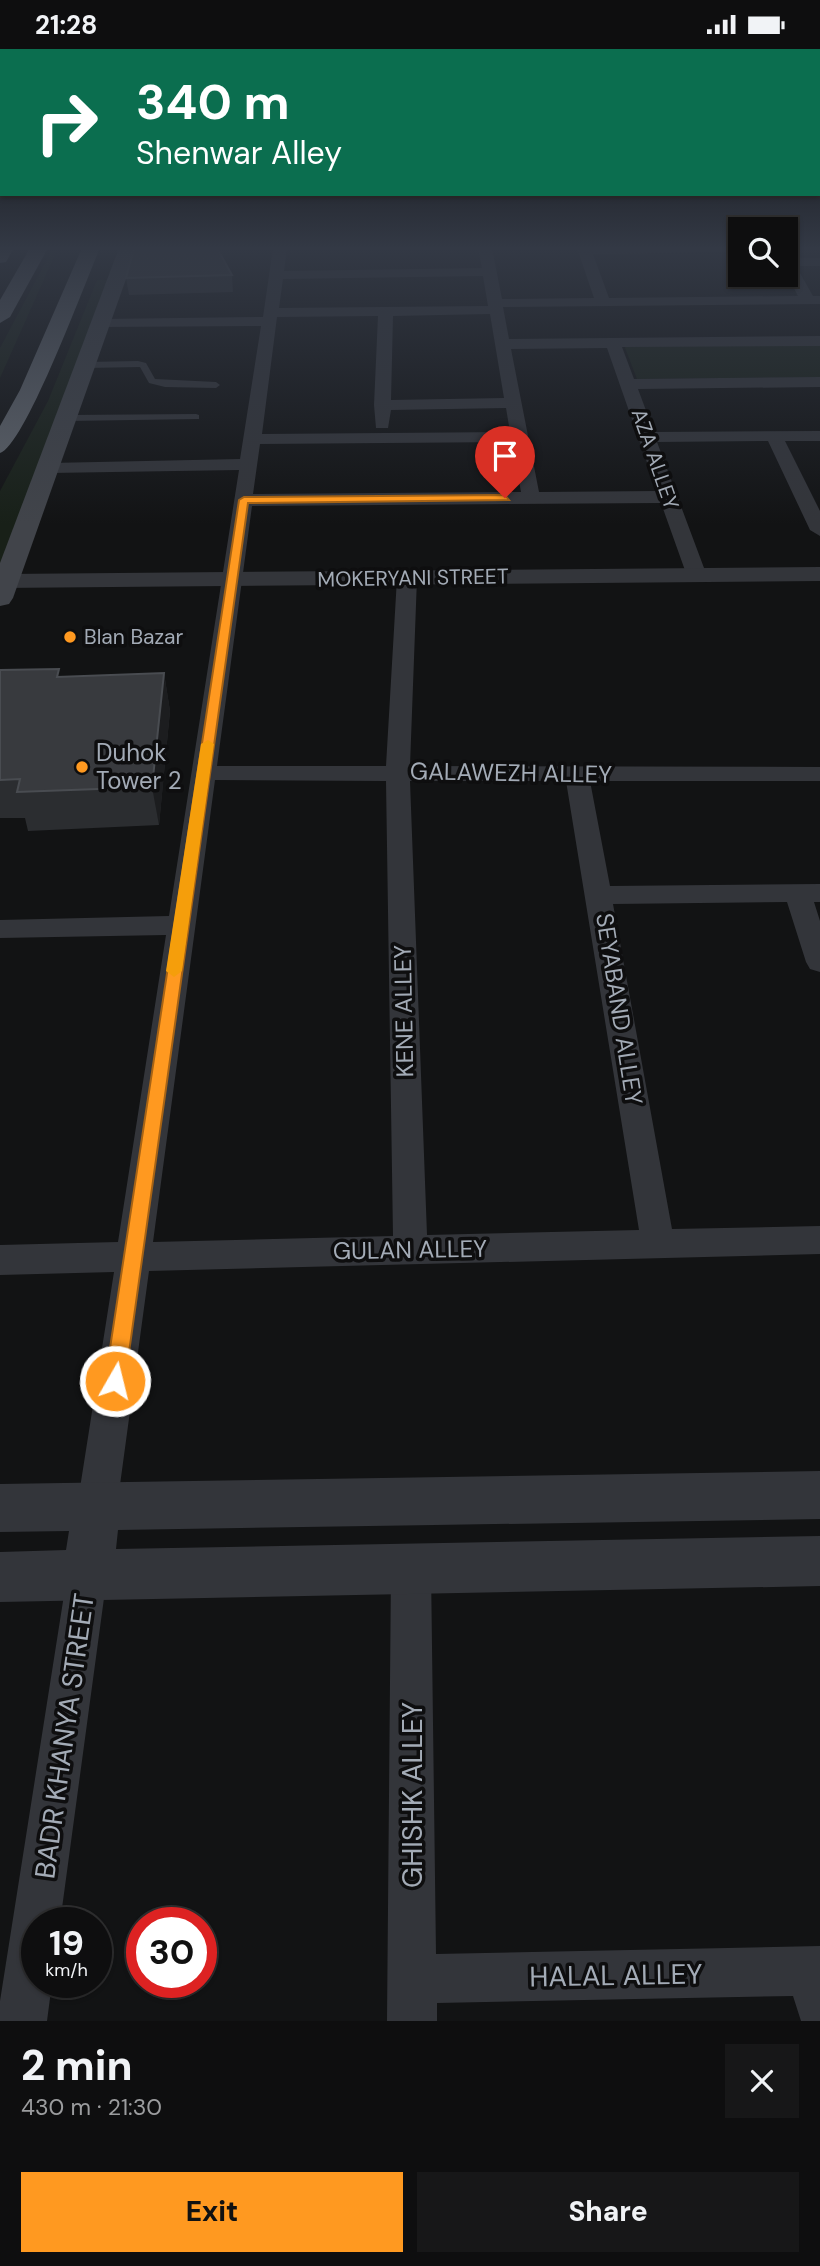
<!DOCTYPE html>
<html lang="en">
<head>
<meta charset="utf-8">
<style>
  body { margin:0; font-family:"DM Sans",sans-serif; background:#171718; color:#f1f3f6; height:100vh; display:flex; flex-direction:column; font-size:26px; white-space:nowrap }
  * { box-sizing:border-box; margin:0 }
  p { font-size:23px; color:#9b9c9e }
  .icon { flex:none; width:38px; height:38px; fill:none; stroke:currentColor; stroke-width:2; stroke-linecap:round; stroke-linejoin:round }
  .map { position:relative; height:1972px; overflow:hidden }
  .panel { display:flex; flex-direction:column; background:#0e0e0f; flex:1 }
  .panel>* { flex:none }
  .top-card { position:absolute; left:0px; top:0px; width:821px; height:147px; box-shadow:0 2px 5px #0004,0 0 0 2px #2e2e2f; background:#0b6e4f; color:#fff; overflow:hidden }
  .tools { position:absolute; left:728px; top:168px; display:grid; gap:14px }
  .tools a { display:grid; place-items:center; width:70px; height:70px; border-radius:0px; background:#0e0e0f; box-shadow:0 2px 5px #0004,0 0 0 2px #2e2e2f; font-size:35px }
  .speed { position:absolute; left:21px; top:1858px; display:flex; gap:14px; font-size:35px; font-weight:700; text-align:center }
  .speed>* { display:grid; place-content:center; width:91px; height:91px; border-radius:50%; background:#0e0e0f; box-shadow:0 2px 5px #0004,0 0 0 2px #2e2e2f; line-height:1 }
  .speed small { font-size:18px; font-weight:400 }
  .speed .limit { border:10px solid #d22; background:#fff; color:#111 }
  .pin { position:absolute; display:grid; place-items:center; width:60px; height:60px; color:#fff; margin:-72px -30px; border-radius:50% 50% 50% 0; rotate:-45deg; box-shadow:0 0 7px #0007 }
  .pin .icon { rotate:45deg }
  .me { position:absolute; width:77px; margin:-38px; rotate:8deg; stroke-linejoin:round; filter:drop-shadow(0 0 5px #0008) }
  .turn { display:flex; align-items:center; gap:24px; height:147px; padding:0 21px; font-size:32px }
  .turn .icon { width:91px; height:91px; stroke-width:2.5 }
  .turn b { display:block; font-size:49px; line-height:60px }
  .round { display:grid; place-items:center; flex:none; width:74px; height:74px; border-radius:0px; background:#171718 }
  .headline { display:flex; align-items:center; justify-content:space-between; height:119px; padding:0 21px }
  h1 { font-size:42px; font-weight:800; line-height:52px }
  .cta { display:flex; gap:14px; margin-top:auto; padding:14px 21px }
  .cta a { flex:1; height:80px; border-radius:0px; background:#ff9920; color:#111; font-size:28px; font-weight:800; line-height:80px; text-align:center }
  .cta a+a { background:#171718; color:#f1f3f6 }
  .status { display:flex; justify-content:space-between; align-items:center; height:49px; padding:0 35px; background:#0e0e0f; direction:ltr }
  .status svg { height:19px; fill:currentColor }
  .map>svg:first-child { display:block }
  .green { fill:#182018 }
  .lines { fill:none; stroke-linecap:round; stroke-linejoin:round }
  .service { fill:#33353a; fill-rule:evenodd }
  .minor { fill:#33353a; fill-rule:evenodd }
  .tertiary { fill:#33353a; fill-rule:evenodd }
  .secondary { fill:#41444a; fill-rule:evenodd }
  .motorway { fill:#5f646b; fill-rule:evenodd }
  .wall { fill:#2b2d30 }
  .shaded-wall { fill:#1c1d1f }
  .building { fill:#383a3e; stroke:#494c51; stroke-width:2 }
  .route { fill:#ff9920; stroke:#a66315; stroke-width:2 }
  .slow { fill:#f59e0b }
  .poi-dot { fill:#ff9920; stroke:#0e0e0f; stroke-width:2.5 }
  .labels { text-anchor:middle; stroke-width:7; stroke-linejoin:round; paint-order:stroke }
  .far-street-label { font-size:21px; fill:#a3abb6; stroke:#0e0e0f }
  .far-poi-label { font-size:21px; fill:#a3abb6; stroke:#0e0e0f; text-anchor:start }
  .poi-label { font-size:24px; fill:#a3abb6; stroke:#0e0e0f; text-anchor:start }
  .street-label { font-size:24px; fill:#a3abb6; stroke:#0e0e0f }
  .near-street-label { font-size:28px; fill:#a3abb6; stroke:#0e0e0f }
</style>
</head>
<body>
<div class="status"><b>21:28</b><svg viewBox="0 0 49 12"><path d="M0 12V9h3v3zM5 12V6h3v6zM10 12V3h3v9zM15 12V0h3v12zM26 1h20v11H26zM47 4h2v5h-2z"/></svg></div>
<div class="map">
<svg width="820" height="1972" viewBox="0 0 820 1972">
  <rect width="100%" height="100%" fill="#121314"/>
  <g class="green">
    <path d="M53,199h5l-58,130v-30z"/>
    <path d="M97,231h14l-111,295v-84l48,-90z"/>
    <path d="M820,294v34l-183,2 -13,-34z"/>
  </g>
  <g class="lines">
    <g class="service">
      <path d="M138,312l8,2 9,16 61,3 4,3 -4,3 -51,-1 -16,-4 -9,-16 -54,1 -4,-3 4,-3z"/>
      <path d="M196,365l3,1v4l-132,2 -4,-3 4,-3z"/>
    </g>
    <g class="minor">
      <path d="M273,199h14l-3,23 198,-3 -4,-20h14l10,51 92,-1 -17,-50h163v4l-147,2 16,44 189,-2 -12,-23v-16l34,1v8h-24l17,30h7v8l-317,3 6,32 311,-3v10l-198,1 12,32 186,-2v10l-182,2 16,43 166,-1v10h-35l35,70v25l-10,-6 -42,-89 -111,1 50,134 -10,6 -10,-6 -26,-73 -409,3 -35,260h169l11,-188 10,-6 10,6 -7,188 410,1v14h-230l20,105 210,-2v18h-6l6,19v51l-10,-3 -4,-7 -19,-60 -174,2 59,325 148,-3v28l-671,17 -32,236 -6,14 -14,6 -14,-6 -6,-14 37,-235 -114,3v-30l118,-3 48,-307 -166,3v-18l169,-4 70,-446 -189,3 -9,-5 9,-5 190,-4 21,-133 -161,1 -7,-4 7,-4 163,-2zM483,227l5,30 -209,2 4,-29zM490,265l14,84 -113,2 2,-84zM378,267l-4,89 2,23h12l3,-18 115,-2 4,24 -248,2 15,-117zM607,299l50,143 -118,1 -28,-143zM512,393l9,50 -268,2 7,-50zM215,731l171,1 7,455 -240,6zM410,732h156l73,449 -212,5z"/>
      <path d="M411,1500l14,6 6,14 5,385 384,-8v75h-19l-8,-25 -356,7v18h-50l4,-452 6,-14z"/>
      <path d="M87,1507l14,6 6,14 -47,347h-23v60h15l-5,38h-47v-20l67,-425 6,-14z"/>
    </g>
    <g class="tertiary">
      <path d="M820,518v14l-820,7v-12l6,-2z"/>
      <path d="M820,1422v48l-702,11 -2,19 704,-13v50l-820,16v-50l66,-2 3,-19 -69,1v-48z"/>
    </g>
    <path class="secondary" d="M119,199h18l-124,350 -4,6 -9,2v-43z"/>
    <g class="motorway">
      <path d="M0,199h14l-8,14 -6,1z"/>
      <path d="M30,199h18l-38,69 -10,6v-23z"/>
      <path d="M82,199h18c-14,32 -75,198 -100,205v-27l20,-36z"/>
    </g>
  </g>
  <g class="wall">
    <path d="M219,202l13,24 1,17 -104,3 -3,-17z"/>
    <path d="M0,621l60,7 104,-4 6,38 -11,114 -131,6 -3,-13h-25z"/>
  </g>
  <path class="shaded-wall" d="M164,624l6,38 -11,114 -7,-38z"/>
  <g class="building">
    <path d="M134,199h83l15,27 -106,3z"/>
    <path d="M59,620l-2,8 107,-4 -12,114 -135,5 3,-13 -20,1v-110z"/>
  </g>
  <linearGradient id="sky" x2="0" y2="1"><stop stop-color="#0a0a0b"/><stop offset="0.42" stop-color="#333945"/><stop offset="1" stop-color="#333945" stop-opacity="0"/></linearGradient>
  <rect width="820" height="475" fill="url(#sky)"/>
  <path class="route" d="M505,446l4,5 -261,3 -123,878 -3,7 -7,3 -7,-3 -3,-7 134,-881 5,-3z"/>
  <path class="slow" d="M208,691l6,4 -32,227 -8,6 -8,-6 35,-227z"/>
  <g class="poi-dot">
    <circle cx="70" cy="588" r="7"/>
    <circle cx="82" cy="718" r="7"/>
  </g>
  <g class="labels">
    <g class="far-street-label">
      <text transform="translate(655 410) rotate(71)" y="7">AZA ALLEY</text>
      <text transform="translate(413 529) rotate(-1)" y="7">MOKERYANI STREET</text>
    </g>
    <g class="far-poi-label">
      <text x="84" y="595">Blan Bazar</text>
    </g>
    <g class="poi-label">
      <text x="96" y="712">Duhok<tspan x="96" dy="28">Tower 2</tspan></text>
    </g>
    <g class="street-label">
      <text transform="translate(511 724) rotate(1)" y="8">GALAWEZH ALLEY</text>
      <text transform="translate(619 960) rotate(81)" y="8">SEYABAND ALLEY</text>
      <text transform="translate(404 962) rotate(-91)" y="8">KENE ALLEY</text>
      <text transform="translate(410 1201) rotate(-1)" y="8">GULAN ALLEY</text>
    </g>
    <g class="near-street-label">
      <text transform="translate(64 1687) rotate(-82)" y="10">BADR KHANYA STREET</text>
      <text transform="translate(412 1746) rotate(-90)" y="10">GHISHK ALLEY</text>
      <text transform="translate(616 1926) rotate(-1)" y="10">HALAL ALLEY</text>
    </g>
  </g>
</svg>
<div class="tools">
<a><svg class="icon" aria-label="search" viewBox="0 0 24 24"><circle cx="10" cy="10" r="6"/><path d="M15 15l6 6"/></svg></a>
</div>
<div class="speed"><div>19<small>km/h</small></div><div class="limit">30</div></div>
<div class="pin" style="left:505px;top:449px;background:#d93025"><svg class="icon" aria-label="arrive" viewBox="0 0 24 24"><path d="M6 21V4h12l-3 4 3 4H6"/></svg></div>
<svg class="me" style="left:115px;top:1332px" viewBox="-20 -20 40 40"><circle r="17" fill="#ff9920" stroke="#fff" stroke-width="3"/><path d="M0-11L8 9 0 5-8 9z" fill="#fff"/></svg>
<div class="top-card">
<div class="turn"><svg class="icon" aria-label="right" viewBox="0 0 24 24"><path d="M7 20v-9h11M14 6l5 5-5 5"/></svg><div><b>340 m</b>Shenwar Alley</div></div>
</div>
</div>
<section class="panel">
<div class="headline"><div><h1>2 min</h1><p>430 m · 21:30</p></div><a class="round"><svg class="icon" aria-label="close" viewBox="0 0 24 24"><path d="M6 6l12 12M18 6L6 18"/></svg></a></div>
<div class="cta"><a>Exit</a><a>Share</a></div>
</section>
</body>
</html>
